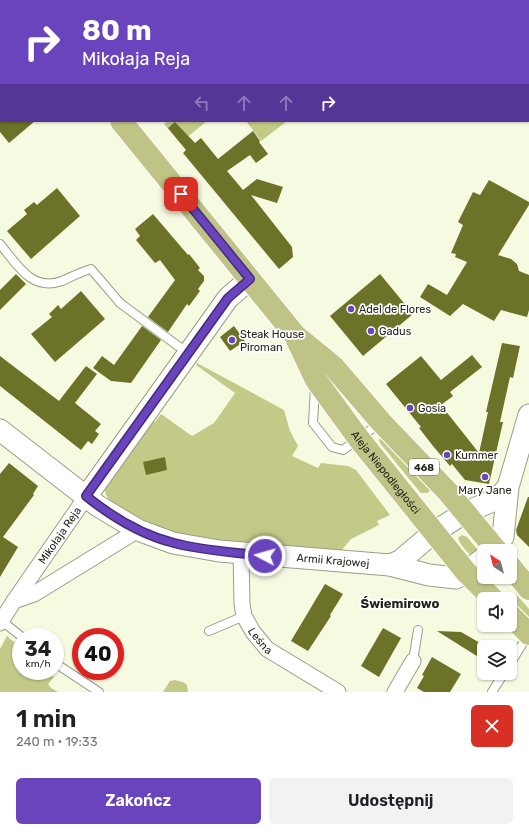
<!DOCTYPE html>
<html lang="pl">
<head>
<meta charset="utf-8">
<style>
  body { margin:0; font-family:Rubik,sans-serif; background:#f2f2f2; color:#202124; height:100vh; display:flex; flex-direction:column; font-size:15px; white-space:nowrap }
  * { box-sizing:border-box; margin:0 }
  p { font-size:13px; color:#757577 }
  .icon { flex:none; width:22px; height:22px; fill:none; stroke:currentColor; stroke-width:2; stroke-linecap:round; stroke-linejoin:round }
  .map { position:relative; height:692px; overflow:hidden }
  .sheet { display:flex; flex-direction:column; background:#fff; flex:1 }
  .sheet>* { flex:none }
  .hud { position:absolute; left:0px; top:0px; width:529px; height:122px; box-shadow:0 1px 3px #0004; background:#6a44bc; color:#fff; overflow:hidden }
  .needle { width:26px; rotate:324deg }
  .controls { position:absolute; left:477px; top:544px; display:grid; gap:8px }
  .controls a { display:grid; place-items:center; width:40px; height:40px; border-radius:6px; background:#fff; box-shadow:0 1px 3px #0004; font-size:20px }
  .speed { position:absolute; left:12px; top:628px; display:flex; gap:8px; font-size:20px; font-weight:700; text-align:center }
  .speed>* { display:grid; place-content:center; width:52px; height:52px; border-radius:50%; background:#fff; box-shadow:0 1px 3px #0004; line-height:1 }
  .speed small { font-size:10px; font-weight:400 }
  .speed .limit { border:6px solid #d22; background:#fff; color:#111 }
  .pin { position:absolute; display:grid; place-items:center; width:34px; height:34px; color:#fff; margin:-17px; border-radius:8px; box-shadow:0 2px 6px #0006 }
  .me { position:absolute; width:44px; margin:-22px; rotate:276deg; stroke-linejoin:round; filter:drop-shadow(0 0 3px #0008) }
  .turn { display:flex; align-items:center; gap:14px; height:84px; padding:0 16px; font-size:18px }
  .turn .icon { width:52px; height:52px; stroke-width:2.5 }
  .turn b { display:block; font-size:28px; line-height:34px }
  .lanes { display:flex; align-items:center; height:38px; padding:0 16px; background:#0003; justify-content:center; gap:20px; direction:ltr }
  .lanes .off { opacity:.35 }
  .round { display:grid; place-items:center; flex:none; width:42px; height:42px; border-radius:6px; background:#f2f2f2 }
  .head { display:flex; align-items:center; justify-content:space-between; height:68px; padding:0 16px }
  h1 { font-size:24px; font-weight:600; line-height:30px }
  .action { display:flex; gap:8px; margin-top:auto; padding:8px 16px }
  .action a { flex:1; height:46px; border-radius:6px; background:#6a44bc; color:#fff; font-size:16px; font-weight:600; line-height:46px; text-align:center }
  .action a+a { background:#f2f2f2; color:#202124 }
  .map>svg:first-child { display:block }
  .green { fill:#c3ca88 }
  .building { fill:#6c7228 }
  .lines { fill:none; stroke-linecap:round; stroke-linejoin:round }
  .lane-casing { stroke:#9b9e87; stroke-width:10 }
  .street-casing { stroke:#9b9e87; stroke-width:17 }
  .secondary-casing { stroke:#9b9e87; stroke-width:23 }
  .primary-casing { stroke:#fff; stroke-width:24 }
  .lane { stroke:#fff; stroke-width:8 }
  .street { stroke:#fff; stroke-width:15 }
  .secondary { stroke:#fff; stroke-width:21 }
  .primary { stroke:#bfc486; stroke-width:22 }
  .route-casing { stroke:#452c7a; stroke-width:10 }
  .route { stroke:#6a44bc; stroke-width:7 }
  .poi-dot { fill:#6a44bc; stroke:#fff; stroke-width:1.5 }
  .labels { text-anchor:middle; stroke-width:3.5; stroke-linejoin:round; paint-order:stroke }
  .shield { fill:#fff; stroke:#65665f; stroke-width:1 }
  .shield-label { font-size:10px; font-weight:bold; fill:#23241b }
  .poi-label { font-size:11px; fill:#23241b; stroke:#fff; text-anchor:start }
  .street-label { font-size:11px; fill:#23241b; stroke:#fff }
  .quarter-label { font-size:13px; font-weight:bold; fill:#23241b; stroke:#fff }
</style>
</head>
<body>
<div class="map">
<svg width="529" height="692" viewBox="0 0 529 692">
  <rect width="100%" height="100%" fill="#f6fae1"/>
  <g class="green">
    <path d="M168,121h39l-27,22 -16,-19z"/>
    <path d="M246,121h40v1l-25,19z"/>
    <path d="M197,363l87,47 6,21 8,15 -6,10 26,12 3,-5 27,3 8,4 34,45 -13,6 2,4 -28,14 -10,12 -117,-9 -54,-10 -29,-13 -23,-13 -8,-5 -4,-6 -2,-8 47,-66 4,1 6,-8 31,22 22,-13 21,-30 -39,-28z"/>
    <path d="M381,438h2l48,51c-2,5 -6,4 -10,4l-2,-2 -39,-48 -1,-3z"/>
    <path d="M462,535l5,2 14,17 -8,3c-6,-5 -13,-12 -15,-19z"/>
    <path d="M516,594l13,15v13l-19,-19v-3z"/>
    <path d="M7,636l14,12v23h27l6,6 -6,7 3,4 7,4h-58v-43z"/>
    <path d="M175,680l8,2 4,3 1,7h-25l7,-11z"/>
  </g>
  <g class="building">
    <path d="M0,121h35l-26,22 -9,-11z"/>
    <path d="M175,122l20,21 6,-5 17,21 35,-28 7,10 -1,1 9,12 -12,9 -6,-8 -23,16 16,19 14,-11 26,8 -6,16 -26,-8 41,52 1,10 -14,12 -96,-116 3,-3 -18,-22z"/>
    <path d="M489,180l40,22v3l-31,50 13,4 6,5 2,7 10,4v35l-2,7 -26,-7 -7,11 -31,-17 -13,12 -30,-19 8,-13 19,11 20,-33 -12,-5 1,-3 -5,-1 12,-28 -5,-3 15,-30 7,3z"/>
    <path d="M57,188l23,28 -49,43 -24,-28 20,-17 -3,-4 10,-8 3,3z"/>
    <path d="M153,214l35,41 1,-1 11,14 -2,2 6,6v5l-6,8 2,2 -11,15 -2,-2 -19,28 -20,-15 27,-37 -15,-20 -5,3 -19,-23 4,-4 -5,-7z"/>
    <path d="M16,274l10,10 -26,26v-20z"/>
    <path d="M380,274l33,40 -50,42 -33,-40z"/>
    <path d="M81,291l24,28 -50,43 -24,-28 21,-17 -3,-3 9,-9 3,4z"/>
    <path d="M142,326l19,14 -30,43 -20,-2 -18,-13 9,-12 12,9z"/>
    <path d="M234,326l11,15 -15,10 -10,-14z"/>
    <path d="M502,343l18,3 -7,32 -3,-1 -10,45h3l-14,62 -24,-4 -13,-16 -2,2 -17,-20 -14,-18 2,-1 -35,-43 35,-28 20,24 31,-25 10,12 -32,25 3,4 -12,9 38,48 9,-41h-2z"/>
    <path d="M0,356l59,45 27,-35 11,8 -22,29 26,21 -6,7 4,3 -7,10 -4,-3 -7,9 -81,-64z"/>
    <path d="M165,457l2,13 -21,5 -3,-13z"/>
    <path d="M9,463l29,23 -5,8 1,1 -31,42 15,10 -18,30v-103z"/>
    <path d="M528,497h1v50l-12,-12 -1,-5z"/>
    <path d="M325,584l18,10 -13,21 1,1 -23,35 -17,-10z"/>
    <path d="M383,628l18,10 -22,39 -18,-11z"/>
    <path d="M437,631l24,1 26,15h-3v6l-4,5z"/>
    <path d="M432,657l29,17 -11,18h-26l-7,-4 7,-12 -2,-1z"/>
  </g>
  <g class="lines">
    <g class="lane-casing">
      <g id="lane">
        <path d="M473,0v1"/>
        <path d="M528,50h1"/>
        <path d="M0,244c17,20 31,48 62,37 9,-4 18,-9 29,-12l29,34 58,43 10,6"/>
        <path d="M315,387l-2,36 19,24 11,3 37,-27"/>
        <path d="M2,621l20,16"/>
        <path d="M209,631l35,-15"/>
        <path d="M413,661l5,-31"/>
        <path d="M55,663l44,29"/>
        <path d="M510,664l18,-29"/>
        <path d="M492,692l12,-19"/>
      </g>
    </g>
    <g class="street-casing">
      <g id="street">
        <path d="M9,1l1,-1"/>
        <path id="s1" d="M241,553l1,51 2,12 9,16 14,17 71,43"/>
        <path d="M14,601l20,-7 104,-64"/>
        <path id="s2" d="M0,623l14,-22 72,-104"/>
        <path d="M395,692l18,-31"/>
      </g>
    </g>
    <g class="secondary-casing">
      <g id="secondary">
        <path id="s3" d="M0,430l98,76 40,24 35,13 46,8 171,14 39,10 27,3 10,-6 18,-14"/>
        <path d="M86,497l142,-199 22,-19"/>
        <path d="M493,551l10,-14 5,-50 21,-72"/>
        <path d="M390,565l10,-4 33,-28 31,-20 33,-14 11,-12"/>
      </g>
    </g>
    <g class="primary-casing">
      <g id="primary">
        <path d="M21,0l1,1"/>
        <path d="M121,121l174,214 38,31 48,56 67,70 49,59"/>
        <path id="s4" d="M297,340l19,40 43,59 107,133 27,27"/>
        <path d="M510,566l19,23"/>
        <path d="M510,615l19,19"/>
      </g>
    </g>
    <use href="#lane" class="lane"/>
    <use href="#street" class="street"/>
    <use href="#secondary" class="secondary"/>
    <use href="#primary" class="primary"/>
  </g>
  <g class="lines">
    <g class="route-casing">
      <path id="route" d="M181,194l69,85 -22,19 -142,198c26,21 56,39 88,47 30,8 61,9 91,13"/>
    </g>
    <use href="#route" class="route"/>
  </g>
  <g class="poi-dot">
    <circle cx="351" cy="309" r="4"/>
    <circle cx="371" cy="331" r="4"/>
    <circle cx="232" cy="340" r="4"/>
    <circle cx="410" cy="408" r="4"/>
    <circle cx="447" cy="455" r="4"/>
    <circle cx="485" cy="477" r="4"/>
  </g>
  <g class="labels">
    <rect class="shield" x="409" y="459" width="30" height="16" rx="3"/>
    <g class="shield-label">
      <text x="424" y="471">468</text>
    </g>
    <g class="poi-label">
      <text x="359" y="313">Adel de Flores</text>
      <text x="379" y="335">Gadus</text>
      <text x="240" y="338">Steak House<tspan x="240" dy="13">Piroman</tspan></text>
      <text x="418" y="412">Gosia</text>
      <text x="455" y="459">Kummer</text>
      <text x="485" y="494" text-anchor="middle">Mary Jane</text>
    </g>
    <g class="street-label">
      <text dy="4" stroke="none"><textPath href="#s4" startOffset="160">Aleja Niepodległości</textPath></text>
      <text dy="4" stroke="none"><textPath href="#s2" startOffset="106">Mikołaja Reja</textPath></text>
      <text dy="4" stroke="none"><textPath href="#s3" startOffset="369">Armii Krajowej</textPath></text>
      <text dy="4" stroke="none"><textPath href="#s1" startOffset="93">Leśna</textPath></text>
    </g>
    <g class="quarter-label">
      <text x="400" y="608">Świemirowo</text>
    </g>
  </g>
</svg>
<div class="controls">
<a><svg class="needle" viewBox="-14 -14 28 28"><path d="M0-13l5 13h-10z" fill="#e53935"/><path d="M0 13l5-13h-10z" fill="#757577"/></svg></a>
<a><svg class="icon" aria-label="sound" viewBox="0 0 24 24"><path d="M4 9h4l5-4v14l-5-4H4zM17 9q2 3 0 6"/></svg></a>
<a><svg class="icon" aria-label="layers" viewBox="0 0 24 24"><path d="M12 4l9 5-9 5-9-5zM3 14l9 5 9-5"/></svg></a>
</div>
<div class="speed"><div>34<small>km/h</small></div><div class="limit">40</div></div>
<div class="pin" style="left:181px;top:194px;background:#d93025"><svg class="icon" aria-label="arrive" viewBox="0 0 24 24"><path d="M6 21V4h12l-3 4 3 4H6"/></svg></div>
<svg class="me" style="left:265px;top:556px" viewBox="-20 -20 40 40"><circle r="17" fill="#6a44bc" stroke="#fff" stroke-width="3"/><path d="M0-11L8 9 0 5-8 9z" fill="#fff"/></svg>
<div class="hud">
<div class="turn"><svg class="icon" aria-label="right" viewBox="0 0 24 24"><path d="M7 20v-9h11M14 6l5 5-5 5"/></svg><div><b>80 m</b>Mikołaja Reja</div></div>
<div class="lanes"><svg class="icon off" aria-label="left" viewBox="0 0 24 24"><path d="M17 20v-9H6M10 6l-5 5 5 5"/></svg><svg class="icon off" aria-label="ahead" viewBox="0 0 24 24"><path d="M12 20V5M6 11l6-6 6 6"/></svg><svg class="icon off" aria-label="ahead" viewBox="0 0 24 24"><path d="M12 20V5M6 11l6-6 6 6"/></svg><svg class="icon" aria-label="right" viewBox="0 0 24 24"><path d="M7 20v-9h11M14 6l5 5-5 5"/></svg></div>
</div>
</div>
<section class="sheet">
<div class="head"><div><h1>1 min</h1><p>240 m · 19:33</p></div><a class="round" style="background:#d93025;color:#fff"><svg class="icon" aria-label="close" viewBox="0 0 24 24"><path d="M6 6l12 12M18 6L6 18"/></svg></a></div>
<div class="action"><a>Zakończ</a><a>Udostępnij</a></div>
</section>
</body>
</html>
